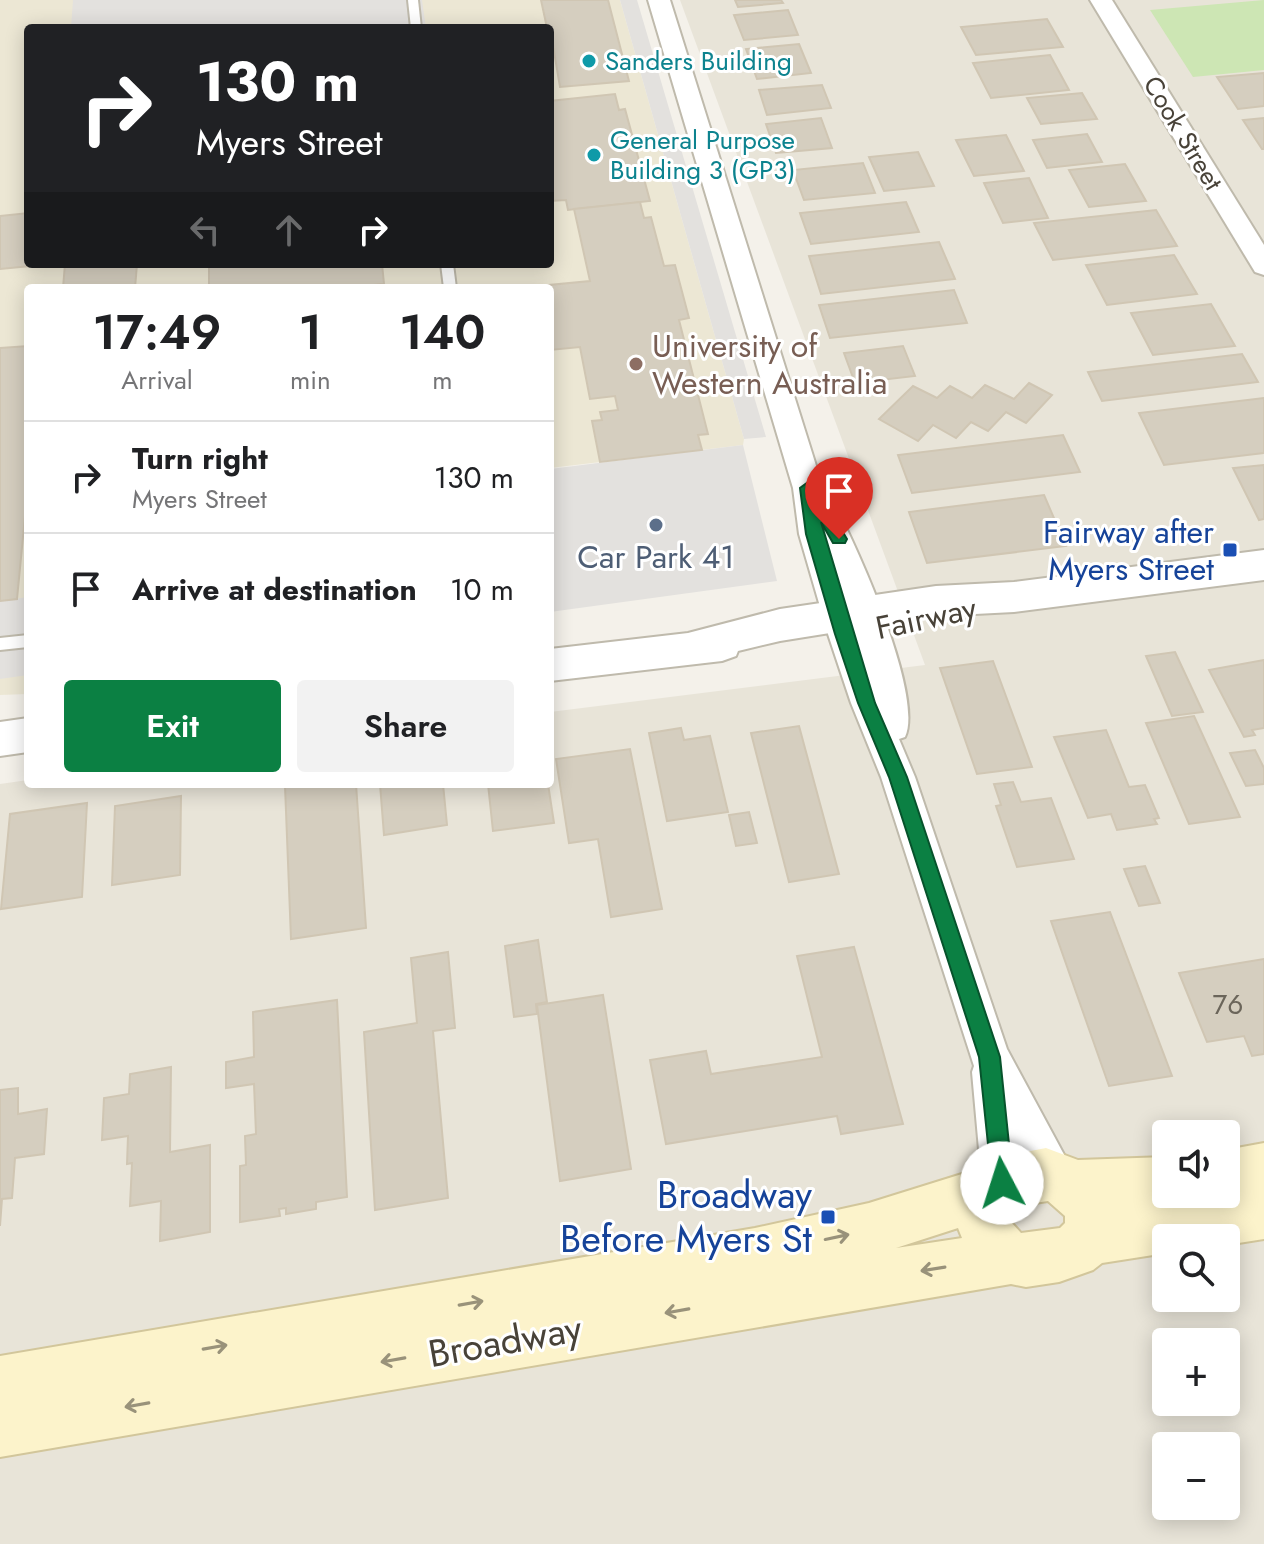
<!DOCTYPE html>
<html lang="en">
<head>
<meta charset="utf-8">
<style>
  body { margin:0; font-family:Jost,sans-serif; background:#f2f2f2; color:#202124; height:100vh; display:flex; flex-direction:column; font-size:30px; white-space:nowrap }
  * { box-sizing:border-box; margin:0 }
  p { font-size:26px; color:#757577 }
  .icon { flex:none; width:44px; height:44px; fill:none; stroke:currentColor; stroke-width:2; stroke-linecap:round; stroke-linejoin:round }
  .map { position:relative; flex:1; overflow:hidden }
  .details { position:absolute; left:24px; top:284px; width:530px; height:504px; display:flex; flex-direction:column; background:#fff; border-radius:8px; box-shadow:0 4px 20px #0003 }
  .details>* { flex:none }
  .banner { position:absolute; left:24px; top:24px; width:530px; height:244px; border-radius:8px; box-shadow:0 4px 20px #0003; background:#202124; color:#fff; overflow:hidden }
  .fabs { position:absolute; left:1152px; top:1120px; display:grid; gap:16px }
  .fabs a { display:grid; place-items:center; width:88px; height:88px; border-radius:8px; background:#fff; box-shadow:0 4px 20px #0003; font-size:40px }
  .pin { position:absolute; display:grid; place-items:center; width:68px; height:68px; color:#fff; margin:-82px -34px; border-radius:50% 50% 50% 0; rotate:-45deg; box-shadow:0 0 8px #0007 }
  .pin .icon { rotate:45deg }
  .me { position:absolute; width:88px; margin:-44px; rotate:355deg; stroke-linejoin:round; filter:drop-shadow(0 0 6px #0008) }
  .turn { display:flex; align-items:center; gap:28px; height:168px; padding:0 40px; font-size:36px }
  .turn .icon { width:104px; height:104px; stroke-width:2.5 }
  .turn b { display:block; font-size:56px; line-height:68px }
  .lanes { display:flex; align-items:center; height:76px; padding:0 40px; background:#0003; justify-content:center; gap:40px; direction:ltr }
  .lanes .off { opacity:.35 }
  .eta { display:flex; justify-content:space-evenly; align-items:center; height:136px; text-align:center }
  .eta b { font-size:48px; font-weight:600; line-height:56px }
  .primary-button { display:flex; gap:16px; margin-top:auto; padding:16px 40px }
  .primary-button a { flex:1; height:92px; border-radius:8px; background:#0b8043; color:#fff; font-size:32px; font-weight:600; line-height:92px; text-align:center }
  .primary-button a+a { background:#f2f2f2; color:#202124 }
  ul { padding:0; list-style:none }
  li { display:flex; align-items:center; gap:24px; height:112px; padding:0 40px; border-top:2px solid #e0e0e0 }
  li div { flex:1 }
  li b { display:block; font-size:30px }
  li em { font-style:normal }
  .map>svg:first-child { display:block }
  .residential { fill:#e8e4d8; fill-rule:evenodd }
  .education { fill:#ece7d4; fill-rule:evenodd }
  .green { fill:#cde6b4 }
  .parking { fill:#e3e1de }
  .building { fill:#d5cebf; stroke:#d0c6b3; stroke-width:2 }
  .lines { fill:none; stroke-linecap:round; stroke-linejoin:round }
  .service-casing { stroke:#bfbaac; stroke-width:4 }
  .minor-casing { stroke:#bfbaac; stroke-width:4 }
  .tertiary-casing { stroke:#bfbaac; stroke-width:4 }
  .secondary-casing { stroke:#d2c69b; stroke-width:4 }
  .service { fill:#fff; fill-rule:evenodd }
  .minor { fill:#fff; fill-rule:evenodd }
  .tertiary { fill:#fff; fill-rule:evenodd }
  .secondary { fill:#fcf3cb; fill-rule:evenodd }
  .oneway { stroke:#99927a }
  .route { fill:#0b8043; stroke:#07532c; stroke-width:2 }
  .culture-dot { fill:#0f9aa8; stroke:#fff; stroke-width:3 }
  .education-dot { fill:#8d6e63; stroke:#fff; stroke-width:3 }
  .service-dot { fill:#5c6f8a; stroke:#fff; stroke-width:3 }
  .transit-dot { fill:#1a4fb4; stroke:#fff; stroke-width:3 }
  .labels { text-anchor:middle; stroke-width:6; stroke-linejoin:round; paint-order:stroke }
  .far-culture-label { font-size:26px; fill:#0d838f; stroke:#fff; text-anchor:start }
  .far-street-label { font-size:26px; fill:#484238; stroke:#fff }
  .number-label { font-size:28px; fill:#6b655a }
  .education-label { font-size:32px; fill:#785e54; stroke:#fff; text-anchor:start }
  .transit-label { font-size:32px; fill:#164399; stroke:#fff; text-anchor:end }
  .service-label { font-size:32px; fill:#4e5e75; stroke:#fff }
  .street-label { font-size:32px; fill:#484238; stroke:#fff }
  .near-transit-label { font-size:38px; fill:#164399; stroke:#fff; text-anchor:end }
  .near-street-label { font-size:38px; fill:#484238; stroke:#fff }
</style>
</head>
<body>
<div class="map">
<svg width="1264" height="1544" viewBox="0 0 1264 1544">
  <rect width="100%" height="100%" fill="#f4f1ea"/>
  <path class="residential" d="M680,0h584v1544h-1264v-760l28,-4v4h522v-72l375,-47zM1166,1134h60v60h-60zM1166,1238h60v60h-60zM1166,1342h60v60h-60zM1166,1446h60v60h-60z"/>
  <path class="education" d="M0,0h620l124,439 -1,6 -193,23v-180h-522v406l-28,1zM28,28h522v236h-522z"/>
  <path class="green" d="M1264,0v70l-71,7 -43,-67z"/>
  <g class="parking">
    <path d="M73,0h349l4,28h-355z"/>
    <path d="M620,0h17l129,437 -22,2z"/>
    <path d="M743,445l34,136 -227,31v-143z"/>
    <path d="M28,597v78l-28,4v-78z"/>
  </g>
  <g class="building">
    <path d="M541,0h67l21,81 -69,6 -10,-59h-3z"/>
    <path d="M735,0h46l2,3 -45,4z"/>
    <path d="M788,10l10,25 -54,5 -10,-25z"/>
    <path d="M1047,19l16,28 -87,8 -15,-28z"/>
    <path d="M799,44l12,29 -54,6 -11,-30z"/>
    <path d="M1050,55l19,35 -78,8 -18,-35z"/>
    <path d="M1264,73v33l-26,3 -21,-32z"/>
    <path d="M822,85l9,23 -64,7 -8,-25z"/>
    <path d="M1082,93l15,26 -56,5 -14,-26z"/>
    <path d="M615,94l4,16 6,-1 25,92 -82,9 -2,-10 -16,1v-100z"/>
    <path d="M821,118l11,30 -56,5 -10,-29z"/>
    <path d="M1264,118v31h-2l-19,-29z"/>
    <path d="M1087,134l15,28 -55,6 -14,-28z"/>
    <path d="M1006,135l18,36 -50,5 -18,-36z"/>
    <path d="M918,152l16,34 -50,5 -15,-34z"/>
    <path d="M863,163l12,30 -71,7 -11,-30z"/>
    <path d="M1125,164l21,37 -57,6 -20,-37z"/>
    <path d="M1029,178l19,40 -45,5 -19,-40z"/>
    <path d="M640,202l4,16 7,-1 13,49 11,-1 14,53 -10,2 29,114 -10,1 4,15 -102,12 -8,-41 10,-1 -2,-8 18,-2 -3,-14 -25,3 -10,-52 -30,3 -1,-65 41,-4 -16,-72z"/>
    <path d="M906,202l13,30 -108,12 -11,-31z"/>
    <path d="M1156,210l21,36 -124,14 -19,-37z"/>
    <path d="M28,213v51l13,1 -41,4v-53z"/>
    <path d="M939,242l16,37 -134,15 -12,-38z"/>
    <path d="M1174,255l23,39 -90,11 -21,-40z"/>
    <path d="M65,264h72l-2,24h-72z"/>
    <path d="M209,264h173l2,20 -41,4h-134z"/>
    <path d="M954,290l13,33 -137,15 -11,-33z"/>
    <path d="M1211,304l24,42 -82,9 -22,-42z"/>
    <path d="M28,346v139l-11,114 -17,2v-253z"/>
    <path d="M903,346l12,30 -60,7 -11,-30z"/>
    <path d="M1242,354l16,28 -156,19 -14,-29z"/>
    <path d="M1029,383l23,12 -26,28 -20,-11 -18,19 -17,-9 -15,16 -23,-13 -15,16 -39,-22 34,-33 24,12 13,-12 22,12 13,-13 29,14z"/>
    <path d="M1264,398v55l-100,12 -25,-52z"/>
    <path d="M1063,435l17,37 -168,21 -14,-38z"/>
    <path d="M1264,465v54l-5,1 -26,-52z"/>
    <path d="M1044,495l22,51 -139,17 -18,-51z"/>
    <path d="M1175,652l28,60 -31,4 -26,-60z"/>
    <path d="M1264,660v68l-12,2 3,5 -11,2 -35,-67z"/>
    <path d="M993,661l39,106 -55,7 -37,-106z"/>
    <path d="M1194,716l46,101 -51,7 -43,-101z"/>
    <path d="M799,726l40,148 -50,8 -38,-149z"/>
    <path d="M681,728l3,12 26,-4 18,76 -61,9 -18,-88z"/>
    <path d="M1106,730l23,57 16,-2 14,33 -5,1 3,5 -40,6 -6,-16 -23,4 -34,-81z"/>
    <path d="M630,749l32,160 -51,8 -13,-78 -29,4 -13,-84z"/>
    <path d="M1255,750l9,18v16l-18,2 -16,-33z"/>
    <path d="M1013,782l8,20 30,-4 23,61 -57,8 -21,-61 5,-1 -7,-21z"/>
    <path d="M303,784h53l10,144 -75,11 -6,-153z"/>
    <path d="M380,784h63l4,41 -63,10z"/>
    <path d="M488,784h60l6,39 -61,8z"/>
    <path d="M181,796l-1,79 -68,10 3,-79z"/>
    <path d="M87,803l-5,94 -81,12 9,-95z"/>
    <path d="M749,812l8,31 -21,3 -7,-31z"/>
    <path d="M1145,866l15,37 -21,3 -15,-37z"/>
    <path d="M1110,912l62,164 -63,10 -58,-165z"/>
    <path d="M538,940l9,62 -11,2 1,10 -23,3 -9,-71z"/>
    <path d="M854,947l49,177 -62,10 -4,-18 -171,28 -16,-84 56,-9 5,23 111,-17 -25,-101z"/>
    <path d="M448,952l7,76 -22,3 15,167 -73,12 -11,-178 53,-9 -6,-65z"/>
    <path d="M1264,959v95l-12,2 -8,-20 -37,6 -28,-69z"/>
    <path d="M603,995l28,174 -71,12 -23,-176z"/>
    <path d="M337,1000l10,197 -31,5v7l-30,5v-6l-7,1 1,7 -40,6v-56l6,-1 -1,-29 11,-2 -2,-50 -28,4v-26l28,-5 -1,-45z"/>
    <path d="M171,1067l-1,85 40,-7v87l-50,9 1,-40 -31,5 2,-43 -5,1 1,-28 -26,4 2,-42 25,-4 1,-20z"/>
    <path d="M18,1088v26l29,-5 -3,45 -29,4 -3,40 -10,1 -2,27v-136z"/>
  </g>
  <g class="lines">
    <g class="service-casing">
      <g id="service">
        <path d="M408,0h10l3,28h-10z"/>
        <path d="M441,264h12l3,24h-12z"/>
        <path d="M28,635v12l-28,3v-12z"/>
      </g>
    </g>
    <g class="minor-casing">
      <g id="minor">
        <path d="M648,0h22l153,488 2,17 11,3c22,40 88,189 69,229l-6,2 16,38 92,272 68,126 -6,14 -14,6 -14,-6 -23,-41 4,35 -6,14 -14,6 -14,-6 -6,-14 -10,-111 2,-6 -93,-289 -30,-74 -23,-69 -29,-100 -6,-46z"/>
        <path d="M1090,0h22l152,245v30l-9,-3z"/>
      </g>
    </g>
    <g class="tertiary-casing">
      <g id="tertiary">
        <path d="M1264,550v30l-250,32 -78,4 -156,25 -42,10 -2,5 -14,5 -172,20v-32l138,-16 92,-24 156,-23 78,-4z"/>
        <path d="M28,718v34l-28,4v-34z"/>
      </g>
    </g>
    <g class="secondary-casing">
      <path id="secondary" d="M1264,1143v96l-38,6v-7h-60v15l-64,10 -9,7 -34,12 -33,5 -15,-3 -1011,173v-101l755,-128 114,-25 109,-34 31,-14 37,-7 32,12 88,-3v37h22l-2,4 40,-4v-44zM1048,1201l17,15v7l-5,5 -39,5 -11,-12 -1,-10 5,-5zM958,1228l4,10 -66,10z"/>
    </g>
    <use href="#service" class="service"/>
    <use href="#minor" class="minor"/>
    <use href="#tertiary" class="tertiary"/>
    <use href="#secondary" class="secondary"/>
  </g>
  <defs><path id="oneway-shaft" d="M-6 0H5M1.5-3L5.5 0L1.5 3" fill="none" stroke-width="1.6" stroke-linecap="round" stroke-linejoin="round" transform="scale(2)"/></defs>
  <g class="oneway">
    <use href="#oneway-shaft" transform="translate(837 1237) rotate(-12)"/>
    <use href="#oneway-shaft" transform="translate(933 1269) rotate(171)"/>
    <use href="#oneway-shaft" transform="translate(471 1303) rotate(-10)"/>
    <use href="#oneway-shaft" transform="translate(677 1311) rotate(170)"/>
    <use href="#oneway-shaft" transform="translate(215 1347) rotate(-10)"/>
    <use href="#oneway-shaft" transform="translate(393 1360) rotate(170)"/>
    <use href="#oneway-shaft" transform="translate(137 1405) rotate(170)"/>
  </g>
  <path class="route" d="M808,482l6,2 33,55 -2,4h-12l-12,-21 54,181 32,74 93,280 13,126 -3,7 -8,4 -7,-4 -3,-7 -13,-126 -90,-280 -31,-74 -23,-69 -29,-100 -6,-46z"/>
  <g class="culture-dot">
    <circle cx="589" cy="61" r="8"/>
    <circle cx="594" cy="155" r="8"/>
  </g>
  <circle class="education-dot" cx="636" cy="364" r="8"/>
  <circle class="service-dot" cx="656" cy="525" r="8"/>
  <g class="transit-dot">
    <rect x="1222" y="542" width="16" height="16" rx="4"/>
    <rect x="820" y="1209" width="16" height="16" rx="4"/>
  </g>
  <g class="labels">
    <g class="far-culture-label">
      <text x="605" y="70">Sanders Building</text>
      <text x="610" y="149">General Purpose<tspan x="610" dy="30">Building 3 (GP3)</tspan></text>
    </g>
    <g class="far-street-label">
      <text transform="translate(1183 133) rotate(59)" y="9">Cook Street</text>
    </g>
    <g class="number-label">
      <text x="1228" y="1014">76</text>
    </g>
    <g class="education-label">
      <text x="652" y="357">University of<tspan x="652" dy="37">Western Australia</tspan></text>
    </g>
    <g class="transit-label">
      <text x="1214" y="543">Fairway after<tspan x="1214" dy="37">Myers Street</tspan></text>
    </g>
    <g class="service-label">
      <text x="656" y="568">Car Park 41</text>
    </g>
    <g class="street-label">
      <text transform="translate(926 618) rotate(-12)" y="11">Fairway</text>
    </g>
    <g class="near-transit-label">
      <text x="812" y="1208">Broadway<tspan x="812" dy="44">Before Myers St</tspan></text>
    </g>
    <g class="near-street-label">
      <text transform="translate(505 1341) rotate(-10)" y="13">Broadway</text>
    </g>
  </g>
</svg>
<div class="fabs">
<a><svg class="icon" aria-label="sound" viewBox="0 0 24 24"><path d="M4 9h4l5-4v14l-5-4H4zM17 9q2 3 0 6"/></svg></a>
<a><svg class="icon" aria-label="search" viewBox="0 0 24 24"><circle cx="10" cy="10" r="6"/><path d="M15 15l6 6"/></svg></a>
<a>+</a>
<a>−</a>
</div>
<div class="pin" style="left:839px;top:539px;background:#d93025"><svg class="icon" aria-label="arrive" viewBox="0 0 24 24"><path d="M6 21V4h12l-3 4 3 4H6"/></svg></div>
<svg class="me" style="left:1002px;top:1183px" viewBox="-20 -20 40 40"><circle r="19" fill="#fff"/><path d="M0-13L10 11 0 6-10 11z" fill="#0b8043"/></svg>
<div class="banner">
<div class="turn"><svg class="icon" aria-label="right" viewBox="0 0 24 24"><path d="M7 20v-9h11M14 6l5 5-5 5"/></svg><div><b>130 m</b>Myers Street</div></div>
<div class="lanes"><svg class="icon off" aria-label="left" viewBox="0 0 24 24"><path d="M17 20v-9H6M10 6l-5 5 5 5"/></svg><svg class="icon off" aria-label="ahead" viewBox="0 0 24 24"><path d="M12 20V5M6 11l6-6 6 6"/></svg><svg class="icon" aria-label="right" viewBox="0 0 24 24"><path d="M7 20v-9h11M14 6l5 5-5 5"/></svg></div>
</div>
<section class="details">
<div class="eta">
<div><b>17:49</b><p>Arrival</p></div>
<div><b>1</b><p>min</p></div>
<div><b>140</b><p>m</p></div>
</div>
<ul>
<li><svg class="icon" aria-label="right" viewBox="0 0 24 24"><path d="M7 20v-9h11M14 6l5 5-5 5"/></svg><div><b>Turn right</b><p>Myers Street</p></div><em>130 m</em></li>
<li><svg class="icon" aria-label="arrive" viewBox="0 0 24 24"><path d="M6 21V4h12l-3 4 3 4H6"/></svg><div><b>Arrive at destination</b></div><em>10 m</em></li>
</ul>
<div class="primary-button"><a>Exit</a><a>Share</a></div>
</section>
</div>
</body>
</html>
